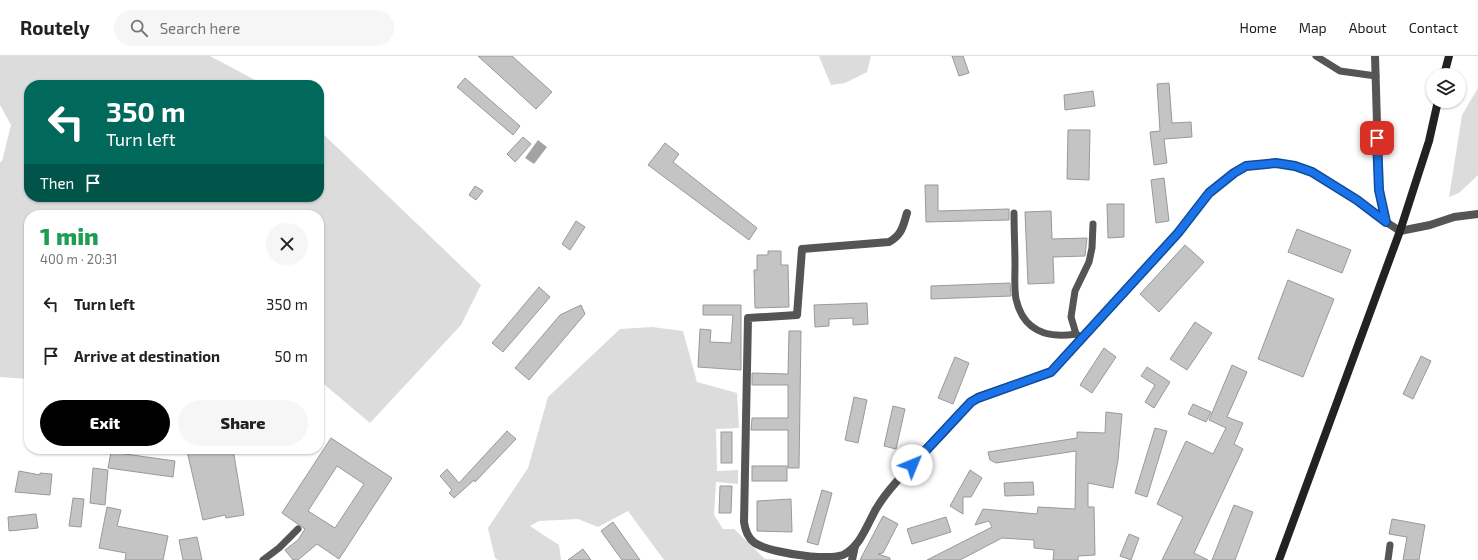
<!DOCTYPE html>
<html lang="en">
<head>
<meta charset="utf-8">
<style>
  body { margin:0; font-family:"Exo 2",sans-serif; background:#f6f6f6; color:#222; height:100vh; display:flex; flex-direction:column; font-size:15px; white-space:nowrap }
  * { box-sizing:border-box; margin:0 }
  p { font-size:13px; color:#767676 }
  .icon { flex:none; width:22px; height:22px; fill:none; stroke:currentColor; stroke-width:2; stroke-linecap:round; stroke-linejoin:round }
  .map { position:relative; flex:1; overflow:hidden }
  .side { position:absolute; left:24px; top:154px; width:300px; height:244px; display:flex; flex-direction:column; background:#fff; border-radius:16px; box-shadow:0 1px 3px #0004 }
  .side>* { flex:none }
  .guide { position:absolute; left:24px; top:24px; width:300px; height:122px; border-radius:16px; box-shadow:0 1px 3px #0004; background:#00695c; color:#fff; overflow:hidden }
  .tools { position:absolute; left:1426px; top:12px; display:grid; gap:8px }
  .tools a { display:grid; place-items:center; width:40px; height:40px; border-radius:50%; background:#fff; box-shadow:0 1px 3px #0004; font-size:20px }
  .pin { position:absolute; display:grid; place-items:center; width:34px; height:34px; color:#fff; margin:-17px; border-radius:8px; box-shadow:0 2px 6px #0006 }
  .me { position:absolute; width:44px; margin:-22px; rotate:45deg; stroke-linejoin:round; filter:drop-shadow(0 0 3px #0008) }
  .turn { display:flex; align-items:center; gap:14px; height:84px; padding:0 16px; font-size:18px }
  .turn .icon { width:52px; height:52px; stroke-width:2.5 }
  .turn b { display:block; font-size:28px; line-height:34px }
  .then { display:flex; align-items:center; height:38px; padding:0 16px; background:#0003; gap:8px; font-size:15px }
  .round { display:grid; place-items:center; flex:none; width:42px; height:42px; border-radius:21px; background:#f6f6f6 }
  .headline { display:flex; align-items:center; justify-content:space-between; height:68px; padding:0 16px }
  h1 { font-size:24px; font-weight:800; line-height:30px; color:#1e9e55 }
  .button { display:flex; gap:8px; margin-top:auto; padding:8px 16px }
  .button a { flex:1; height:46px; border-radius:24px; background:#000; color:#fff; font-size:16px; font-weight:800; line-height:46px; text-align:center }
  .button a+a { background:#f6f6f6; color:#222 }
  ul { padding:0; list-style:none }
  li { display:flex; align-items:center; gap:12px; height:52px; padding:0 16px }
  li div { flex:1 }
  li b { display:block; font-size:15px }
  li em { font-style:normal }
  header { display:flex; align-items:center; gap:24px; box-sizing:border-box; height:56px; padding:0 20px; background:#fff; border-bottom:1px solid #e0e0e0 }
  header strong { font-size:19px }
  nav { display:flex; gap:22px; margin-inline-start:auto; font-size:14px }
  .search { width:280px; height:36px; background:#f6f6f6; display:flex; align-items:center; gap:10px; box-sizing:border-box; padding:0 14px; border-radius:22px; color:#767676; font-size:15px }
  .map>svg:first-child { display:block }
  .green { fill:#dcdcdc }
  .water { fill:#a3a3a3 }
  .building { fill:#c4c4c4; stroke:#999; fill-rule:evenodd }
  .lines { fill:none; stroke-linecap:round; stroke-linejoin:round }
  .lane { stroke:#555; stroke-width:7 }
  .street { stroke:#555; stroke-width:8 }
  .secondary { stroke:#222; stroke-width:8 }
  .route-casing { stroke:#114b97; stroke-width:10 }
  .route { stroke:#1a73e8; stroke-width:7 }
</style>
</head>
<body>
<header>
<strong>Routely</strong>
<div class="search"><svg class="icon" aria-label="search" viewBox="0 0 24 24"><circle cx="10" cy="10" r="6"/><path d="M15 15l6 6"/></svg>Search here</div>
<nav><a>Home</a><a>Map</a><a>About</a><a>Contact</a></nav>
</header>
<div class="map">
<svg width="1478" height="504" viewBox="0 0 1478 504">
  <rect width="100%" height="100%" fill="#fff"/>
  <g class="green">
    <path d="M0,0h210l49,26 4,3h-234v112h290v-67l162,155 -20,40 -91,98 -51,-43v-165h-290v164l-29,-2v-215l2,-1 9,-36 -11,-20z"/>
    <path d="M819,0h52l-4,16 -22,11 -14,2z"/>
    <path d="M1478,32v87l-19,18 -10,4 13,-82z"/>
    <path d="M652,271l31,4 14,51 40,11 2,35 -23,1 1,42 21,-1v14l-22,-2 -2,33 9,14h11l31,30 18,1h-119l-36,-49 -30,16 -20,-8 -39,2 -9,5 29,19 2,15h-63l-3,-2 -7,-30 40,-60 20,-71 72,-68z"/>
  </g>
  <path class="water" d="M538,84l9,7 -13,17 -9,-6z"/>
  <g class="building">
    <path d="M478,0h34l40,36 -16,17z"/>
    <path d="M952,0h11l6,17 -10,3z"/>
    <path d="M465,22l55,48 -7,9 -56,-48z"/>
    <path d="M1169,27l3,40 19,-1 1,15 -28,2 3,24 -13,2 -4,-33 10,-1 -3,-47z"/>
    <path d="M1093,35l2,15 -30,4 -1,-15z"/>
    <path d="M1068,74h22l-1,50 -22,-1z"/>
    <path d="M523,81l8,7 -16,18 -8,-8z"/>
    <path d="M665,87l14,11 -6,8 84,66 -8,12 -101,-75z"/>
    <path d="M1164,122l5,43 -13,2 -5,-43z"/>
    <path d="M925,129h13v26l71,-2v11l-83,2z"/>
    <path d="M475,130l8,5 -7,9 -7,-5z"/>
    <path d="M1107,148h17v33l-16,1z"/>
    <path d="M1051,155l1,28 35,-1 -2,18 -32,1 1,26 -26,1 -3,-72z"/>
    <path d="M576,165l9,6 -15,23 -8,-6z"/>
    <path d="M1297,173l54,21 -9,23 -54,-21z"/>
    <path d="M1185,189l19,17 -45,50 -19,-18z"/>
    <path d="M768,195h13v14h7l1,42 -34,1 -1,-38h3v-15h11z"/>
    <path d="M1288,224l46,19 -31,78 -45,-18z"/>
    <path d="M1010,227l1,13 -80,3v-13z"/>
    <path d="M539,231l11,10 -47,55 -11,-9z"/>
    <path d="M867,247l1,21 -15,1v-7l-24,1v7l-14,1 -1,-22z"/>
    <path d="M581,249l4,9 -56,66 -14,-12 45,-53z"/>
    <path d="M703,249h38v65l-43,-3 2,-38 11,1 -1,12 21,1 2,-28h-30z"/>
    <path d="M1195,266l17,11 -25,37 -17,-11z"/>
    <path d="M789,275h12l-2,137h-11v-38h-37l1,-12h36v-33h-36v-12l36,1z"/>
    <path d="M1104,292l12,9 -24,36 -12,-8z"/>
    <path d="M1421,300l10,5 -18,38 -10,-5z"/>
    <path d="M955,301l14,6 -16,41 -15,-6z"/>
    <path d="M1232,309l15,7 -20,45 16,6 -9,21 9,5 -49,104 14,7h-46l21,-43 -26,-13 29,-63 27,13 13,-26 -17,-8z"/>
    <path d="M1147,311l23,15 -16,26 -9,-6 10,-17 -14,-9z"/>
    <path d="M854,341l13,3 -9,43 -13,-3z"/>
    <path d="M1193,348l18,8 -5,10 -18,-8z"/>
    <path d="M893,350l12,3 -9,40 -12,-3z"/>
    <path d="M1106,356l16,2 -4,46 -5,28 -25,-5v24h6l1,48 -17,1v4h-25l1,-10 -20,-2v-8l-32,-2 -42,22h-33l65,-33 -3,-6 -14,4 8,-16 54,5 1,-7 37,2 1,-58 -80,12 -6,-3 -2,-8 89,-14v-6l28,1z"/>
    <path d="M1155,372l12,3 -20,66 -12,-4z"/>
    <path d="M507,375l9,8 -41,43 -1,-2 -20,18 -5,-5 3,-3 -12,-14 7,-7 12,14z"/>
    <rect x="721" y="376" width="11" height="31"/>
    <path d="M331,382l61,40 -53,81 -22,-15 -19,16h-5l-8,-10 13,-10 7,-11 -23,-16zM337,410l27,18 -29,44 -27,-17z"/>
    <path d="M194,393h39l11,66 -18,3 -1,-3 -22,5 -16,-69z"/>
    <path d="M111,396l64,9 -2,16 -65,-9z"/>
    <rect x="752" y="410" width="35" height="15"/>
    <path d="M93,412l15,2 -3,35 -15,-2z"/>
    <path d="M970,414l12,8 -11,19h-8v17l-13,-8z"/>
    <path d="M19,415l21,4v-2l12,1 -2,21 -35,-3z"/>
    <path d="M1033,426l1,13 -29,1 -1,-13z"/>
    <path d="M720,430h12l-1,27h-12z"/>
    <path d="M822,434l10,3 -14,52 -11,-3z"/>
    <path d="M73,442l11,1 -3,28 -12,-1z"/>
    <path d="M791,443l1,33 -35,-1v-30z"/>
    <path d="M1234,449l19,7 -18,48h-23z"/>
    <path d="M107,451l14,3 -4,16 51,10 -5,24h-38l1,-7 -27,-5z"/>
    <path d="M36,458l2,14 -29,3 -1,-14z"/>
    <path d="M883,460l15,8 -15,29 -5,1 12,4v2h-30z"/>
    <path d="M946,461l5,15 -39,12 -5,-15z"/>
    <path d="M1392,463l33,6 -6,35h-16l4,-23 -18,-3z"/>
    <path d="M613,466l27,38h-18l-21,-29z"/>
    <path d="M1129,478l10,4 -8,22 -11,-4z"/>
    <path d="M197,481l5,23h-19l-4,-20z"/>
    <path d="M583,493l8,11h-23z"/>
  </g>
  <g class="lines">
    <g class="lane">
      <path d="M1316,0l24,15 36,5"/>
      <path d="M1014,157c0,18 1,35 1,52 0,11 -1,23 1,34 7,31 30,40 60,35l6,4"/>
      <path d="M1076,278l-5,-17 4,-26 14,-29 3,-14 1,-24"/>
      <path d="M263,504l16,-12 19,-19"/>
      <path d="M1388,504l2,-15"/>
    </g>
    <g class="street">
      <path d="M1375,0l4,134 7,32 14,9 30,-6 24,-8 24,-3"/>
      <path d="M907,157c-4,13 -5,22 -18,29l-87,7 -5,66 -49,3 -4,204c3,21 13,24 33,29 17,4 50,9 66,4 17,-8 24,-30 33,-46 15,-25 38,-45 58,-66 13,-13 25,-27 37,-41l7,-5 73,-25 127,-139 31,-40 25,-20 12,-7 30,-3 19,3 17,6 45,28 29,22"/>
      <path d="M852,504l3,-14"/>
    </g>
    <g class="secondary">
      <path d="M1444,19l5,-19"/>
      <path d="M1279,504l121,-329 29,-90 9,-40"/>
    </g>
  </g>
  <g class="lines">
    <g class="route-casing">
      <path id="route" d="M912,409l59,-63 7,-4 73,-26 127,-139 31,-40 25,-20 12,-7 30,-3 19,3 17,6 45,28 29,22 -7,-32 -2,-52"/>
    </g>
    <use href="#route" class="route"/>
  </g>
</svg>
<div class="tools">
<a><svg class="icon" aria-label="layers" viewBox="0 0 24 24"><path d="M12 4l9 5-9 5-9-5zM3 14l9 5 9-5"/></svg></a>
</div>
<div class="pin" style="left:1377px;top:82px;background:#d93025"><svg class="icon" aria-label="arrive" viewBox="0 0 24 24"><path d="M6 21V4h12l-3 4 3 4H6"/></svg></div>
<svg class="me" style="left:912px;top:409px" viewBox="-20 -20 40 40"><circle r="19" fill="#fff"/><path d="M0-13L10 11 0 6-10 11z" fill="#1a73e8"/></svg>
<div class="guide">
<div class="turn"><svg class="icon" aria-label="left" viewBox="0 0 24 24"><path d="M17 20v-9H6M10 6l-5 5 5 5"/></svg><div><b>350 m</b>Turn left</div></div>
<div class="then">Then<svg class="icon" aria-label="arrive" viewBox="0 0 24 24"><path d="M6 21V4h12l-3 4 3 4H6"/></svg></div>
</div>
<section class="side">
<div class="headline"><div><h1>1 min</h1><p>400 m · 20:31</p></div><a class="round"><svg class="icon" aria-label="close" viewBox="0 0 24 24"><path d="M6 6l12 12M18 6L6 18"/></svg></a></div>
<ul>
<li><svg class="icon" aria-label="left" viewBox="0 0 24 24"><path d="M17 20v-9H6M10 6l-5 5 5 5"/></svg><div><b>Turn left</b></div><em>350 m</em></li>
<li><svg class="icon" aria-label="arrive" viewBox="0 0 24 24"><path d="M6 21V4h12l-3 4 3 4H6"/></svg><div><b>Arrive at destination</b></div><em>50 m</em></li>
</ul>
<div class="button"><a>Exit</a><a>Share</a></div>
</section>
</div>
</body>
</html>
